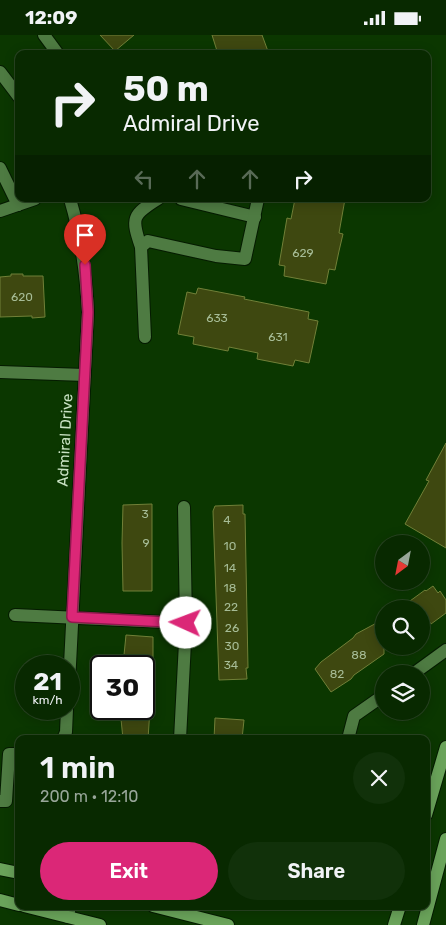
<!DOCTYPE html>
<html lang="en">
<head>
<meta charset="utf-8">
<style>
  body { margin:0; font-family:Rubik,sans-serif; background:#11310a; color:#f1f3f6; height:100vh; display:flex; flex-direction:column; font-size:19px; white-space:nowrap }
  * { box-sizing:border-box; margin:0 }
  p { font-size:16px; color:#98a699 }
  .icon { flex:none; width:28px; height:28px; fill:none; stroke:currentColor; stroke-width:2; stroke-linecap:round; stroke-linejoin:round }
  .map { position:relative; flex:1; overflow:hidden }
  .panel { position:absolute; left:15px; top:700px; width:415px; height:175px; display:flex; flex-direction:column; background:#082900; border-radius:10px; box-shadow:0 2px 12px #0003,0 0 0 1px #294522 }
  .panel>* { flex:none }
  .hud { position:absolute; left:15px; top:15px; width:416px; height:152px; border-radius:10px; box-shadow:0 2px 12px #0003,0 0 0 1px #294522; background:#082900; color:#f1f3f6; overflow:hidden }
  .needle { width:32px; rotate:212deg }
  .tools { position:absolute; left:375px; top:500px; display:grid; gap:10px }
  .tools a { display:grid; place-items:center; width:55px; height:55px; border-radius:50%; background:#082900; box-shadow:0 2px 12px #0003,0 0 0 1px #294522; font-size:25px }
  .speed { position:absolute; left:15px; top:620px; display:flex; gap:10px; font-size:25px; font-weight:700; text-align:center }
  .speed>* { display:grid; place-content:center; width:65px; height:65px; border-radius:50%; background:#082900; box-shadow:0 2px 12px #0003,0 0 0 1px #294522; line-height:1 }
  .speed small { font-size:12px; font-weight:400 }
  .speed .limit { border:2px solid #111; border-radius:8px; background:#fff; color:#111 }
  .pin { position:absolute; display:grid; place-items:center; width:42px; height:42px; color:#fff; margin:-51px -21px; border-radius:50% 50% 50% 0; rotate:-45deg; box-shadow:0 0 5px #0007 }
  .pin .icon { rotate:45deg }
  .me { position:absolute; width:55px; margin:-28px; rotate:272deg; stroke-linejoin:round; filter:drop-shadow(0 0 4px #0008) }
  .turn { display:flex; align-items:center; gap:18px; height:105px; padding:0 25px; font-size:22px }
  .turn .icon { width:65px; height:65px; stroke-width:2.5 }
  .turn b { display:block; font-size:35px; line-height:42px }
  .lanes { display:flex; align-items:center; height:48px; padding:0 25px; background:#0003; justify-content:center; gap:25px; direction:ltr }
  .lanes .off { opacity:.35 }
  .round { display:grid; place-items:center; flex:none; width:52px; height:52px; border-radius:26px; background:#11310a }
  .overview { display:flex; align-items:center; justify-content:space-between; height:85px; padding:0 25px }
  h1 { font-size:30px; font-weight:600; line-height:38px }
  .action { display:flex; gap:10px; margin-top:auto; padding:10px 25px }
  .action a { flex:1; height:58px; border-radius:30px; background:#db2777; color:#fff; font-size:20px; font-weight:600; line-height:58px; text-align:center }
  .action a+a { background:#11310a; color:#f1f3f6 }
  .status { display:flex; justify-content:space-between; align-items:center; height:35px; padding:0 25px; background:#082900; direction:ltr }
  .status svg { height:14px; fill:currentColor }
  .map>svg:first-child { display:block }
  .building { fill:#3e4810; stroke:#718038 }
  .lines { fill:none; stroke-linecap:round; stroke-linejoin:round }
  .minor-casing { stroke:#051b01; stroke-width:14 }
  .major-casing { stroke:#051b01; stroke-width:14 }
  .minor { stroke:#4e7b42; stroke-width:12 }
  .major { stroke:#6aa35a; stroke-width:12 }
  .route-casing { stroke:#8e194d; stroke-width:12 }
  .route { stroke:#db2777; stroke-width:9 }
  .labels { text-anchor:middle; stroke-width:4; stroke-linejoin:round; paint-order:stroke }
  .number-label { font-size:12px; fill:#a6bc96 }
  .street-label { font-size:15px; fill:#c9e2c3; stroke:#0b3700 }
</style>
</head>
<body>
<div class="status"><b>12:09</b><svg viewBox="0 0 49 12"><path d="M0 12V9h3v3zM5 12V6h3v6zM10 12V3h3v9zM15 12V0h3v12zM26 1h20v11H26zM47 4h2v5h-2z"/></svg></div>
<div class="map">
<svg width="446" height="890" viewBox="0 0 446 890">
  <rect width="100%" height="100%" fill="#0b3700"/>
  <g class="building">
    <path d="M100,0h34l-19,16z"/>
    <path d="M212,0h50l7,19h-51z"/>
    <path d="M295,164h50l-6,34 4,1 -4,17 -4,19 -6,-1 -3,15 -42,-8 1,-10 -6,-1 8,-47 4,1z"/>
    <path d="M11,239h12v2h20l2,41 -13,1v-2l-32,1v-40l11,-1z"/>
    <path d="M198,253l47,9 -1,2 65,13 -1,7 10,2 -9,42 -14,-3 -2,6 -36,-7 1,-6 -29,-6 -1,4 -35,-7 1,-7 -16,-3 9,-42 9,2z"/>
    <path d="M446,408v105l-41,-24 24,-43 -3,-1z"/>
    <path d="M152,469v87h-29l-1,-48 1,-38z"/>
    <path d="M243,470v9h2l3,154h-2l1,11 -28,1 -6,-169 2,-5z"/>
    <path d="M433,551l5,7 2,-2 6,9v13l-15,11 -1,-2 -9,6v-19h-22l26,-19 1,1z"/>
    <path d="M384,584v35l-30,21 -3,4 -20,13 -16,-23 6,-7 32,-24 3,-4z"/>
    <path d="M126,600l27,2v29h-27l-2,-11z"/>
    <path d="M120,674h30l-2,30h-25z"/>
    <path d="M215,683l29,2 -2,19h-28z"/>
  </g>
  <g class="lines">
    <g class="minor-casing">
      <g id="minor">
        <path d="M44,0l14,19"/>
        <path d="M0,37l19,25"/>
        <path d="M0,133l18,37"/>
        <path d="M181,164l74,18"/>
        <path d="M0,176l35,-12"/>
        <path d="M141,212c-10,-29 -9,-32 17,-48"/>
        <path d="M145,302l-4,-90 7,-6 68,15 29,3 13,-60"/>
        <path d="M0,337l85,3"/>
        <path d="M15,580l171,8"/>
        <path d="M413,639l33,-24"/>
        <path d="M69,649l19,-372c-2,-39 -7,-76 -18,-113"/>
        <path d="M63,704l3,-7 1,-23"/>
        <path d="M180,704l6,-116 -2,-116"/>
        <path d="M348,704l6,-23 30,-21"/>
        <path d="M0,766h6l3,-47h10"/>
        <path d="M68,882l2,-11"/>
      </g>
    </g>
    <g class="major-casing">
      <g id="major">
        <path d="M426,780l20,-68"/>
        <path d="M0,834l19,4"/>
        <path d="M0,865l19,5"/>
        <path d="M24,871l76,19"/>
        <path d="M153,871l75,19"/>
        <path d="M394,890l6,-19"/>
        <path d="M423,890l23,-86"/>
      </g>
    </g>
    <use href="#minor" class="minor"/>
    <use href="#major" class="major"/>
  </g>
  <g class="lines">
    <g class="route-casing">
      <path id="route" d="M85,230l3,47 -16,305 114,6"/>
    </g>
    <use href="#route" class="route"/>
  </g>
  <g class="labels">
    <g class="number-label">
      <text x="303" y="222">629</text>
      <text x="22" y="266">620</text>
      <text x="217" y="287">633</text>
      <text x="278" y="306">631</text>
      <text x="145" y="483">3</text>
      <text x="227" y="489">4</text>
      <text x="146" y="512">9</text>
      <text x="230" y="515">10</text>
      <text x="230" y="537">14</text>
      <text x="230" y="557">18</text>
      <text x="231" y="576">22</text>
      <text x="232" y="597">26</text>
      <text x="232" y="615">30</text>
      <text x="359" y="624">88</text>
      <text x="231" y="634">34</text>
      <text x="337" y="643">82</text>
    </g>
    <g class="street-label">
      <text transform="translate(65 405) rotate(-87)" y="5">Admiral Drive</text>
    </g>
  </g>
</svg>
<div class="tools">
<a><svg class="needle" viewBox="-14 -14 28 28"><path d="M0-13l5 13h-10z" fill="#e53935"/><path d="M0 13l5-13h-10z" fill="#98a699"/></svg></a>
<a><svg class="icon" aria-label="search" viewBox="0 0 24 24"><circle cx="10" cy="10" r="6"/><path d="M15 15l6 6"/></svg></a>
<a><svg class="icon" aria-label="layers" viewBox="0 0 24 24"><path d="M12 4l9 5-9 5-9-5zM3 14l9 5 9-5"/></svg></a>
</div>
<div class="speed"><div>21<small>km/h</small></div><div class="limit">30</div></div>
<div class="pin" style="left:85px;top:230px;background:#d93025"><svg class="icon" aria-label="arrive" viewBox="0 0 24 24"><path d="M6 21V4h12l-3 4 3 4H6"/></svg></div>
<svg class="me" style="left:186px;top:588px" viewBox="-20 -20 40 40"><circle r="19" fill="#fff"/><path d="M0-13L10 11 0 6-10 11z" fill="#db2777"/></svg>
<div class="hud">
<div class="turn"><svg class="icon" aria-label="right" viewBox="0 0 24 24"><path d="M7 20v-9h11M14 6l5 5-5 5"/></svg><div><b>50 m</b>Admiral Drive</div></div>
<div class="lanes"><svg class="icon off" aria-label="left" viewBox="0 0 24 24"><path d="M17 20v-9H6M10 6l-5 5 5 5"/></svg><svg class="icon off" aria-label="ahead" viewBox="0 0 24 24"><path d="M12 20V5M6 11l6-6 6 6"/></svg><svg class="icon off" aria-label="ahead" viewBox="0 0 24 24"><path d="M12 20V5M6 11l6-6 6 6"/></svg><svg class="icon" aria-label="right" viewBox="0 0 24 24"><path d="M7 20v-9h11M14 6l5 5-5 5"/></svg></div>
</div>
<section class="panel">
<div class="overview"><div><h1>1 min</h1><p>200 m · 12:10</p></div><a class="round"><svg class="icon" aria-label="close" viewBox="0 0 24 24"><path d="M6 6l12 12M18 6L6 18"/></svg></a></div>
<div class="action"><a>Exit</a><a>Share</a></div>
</section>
</div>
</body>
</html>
